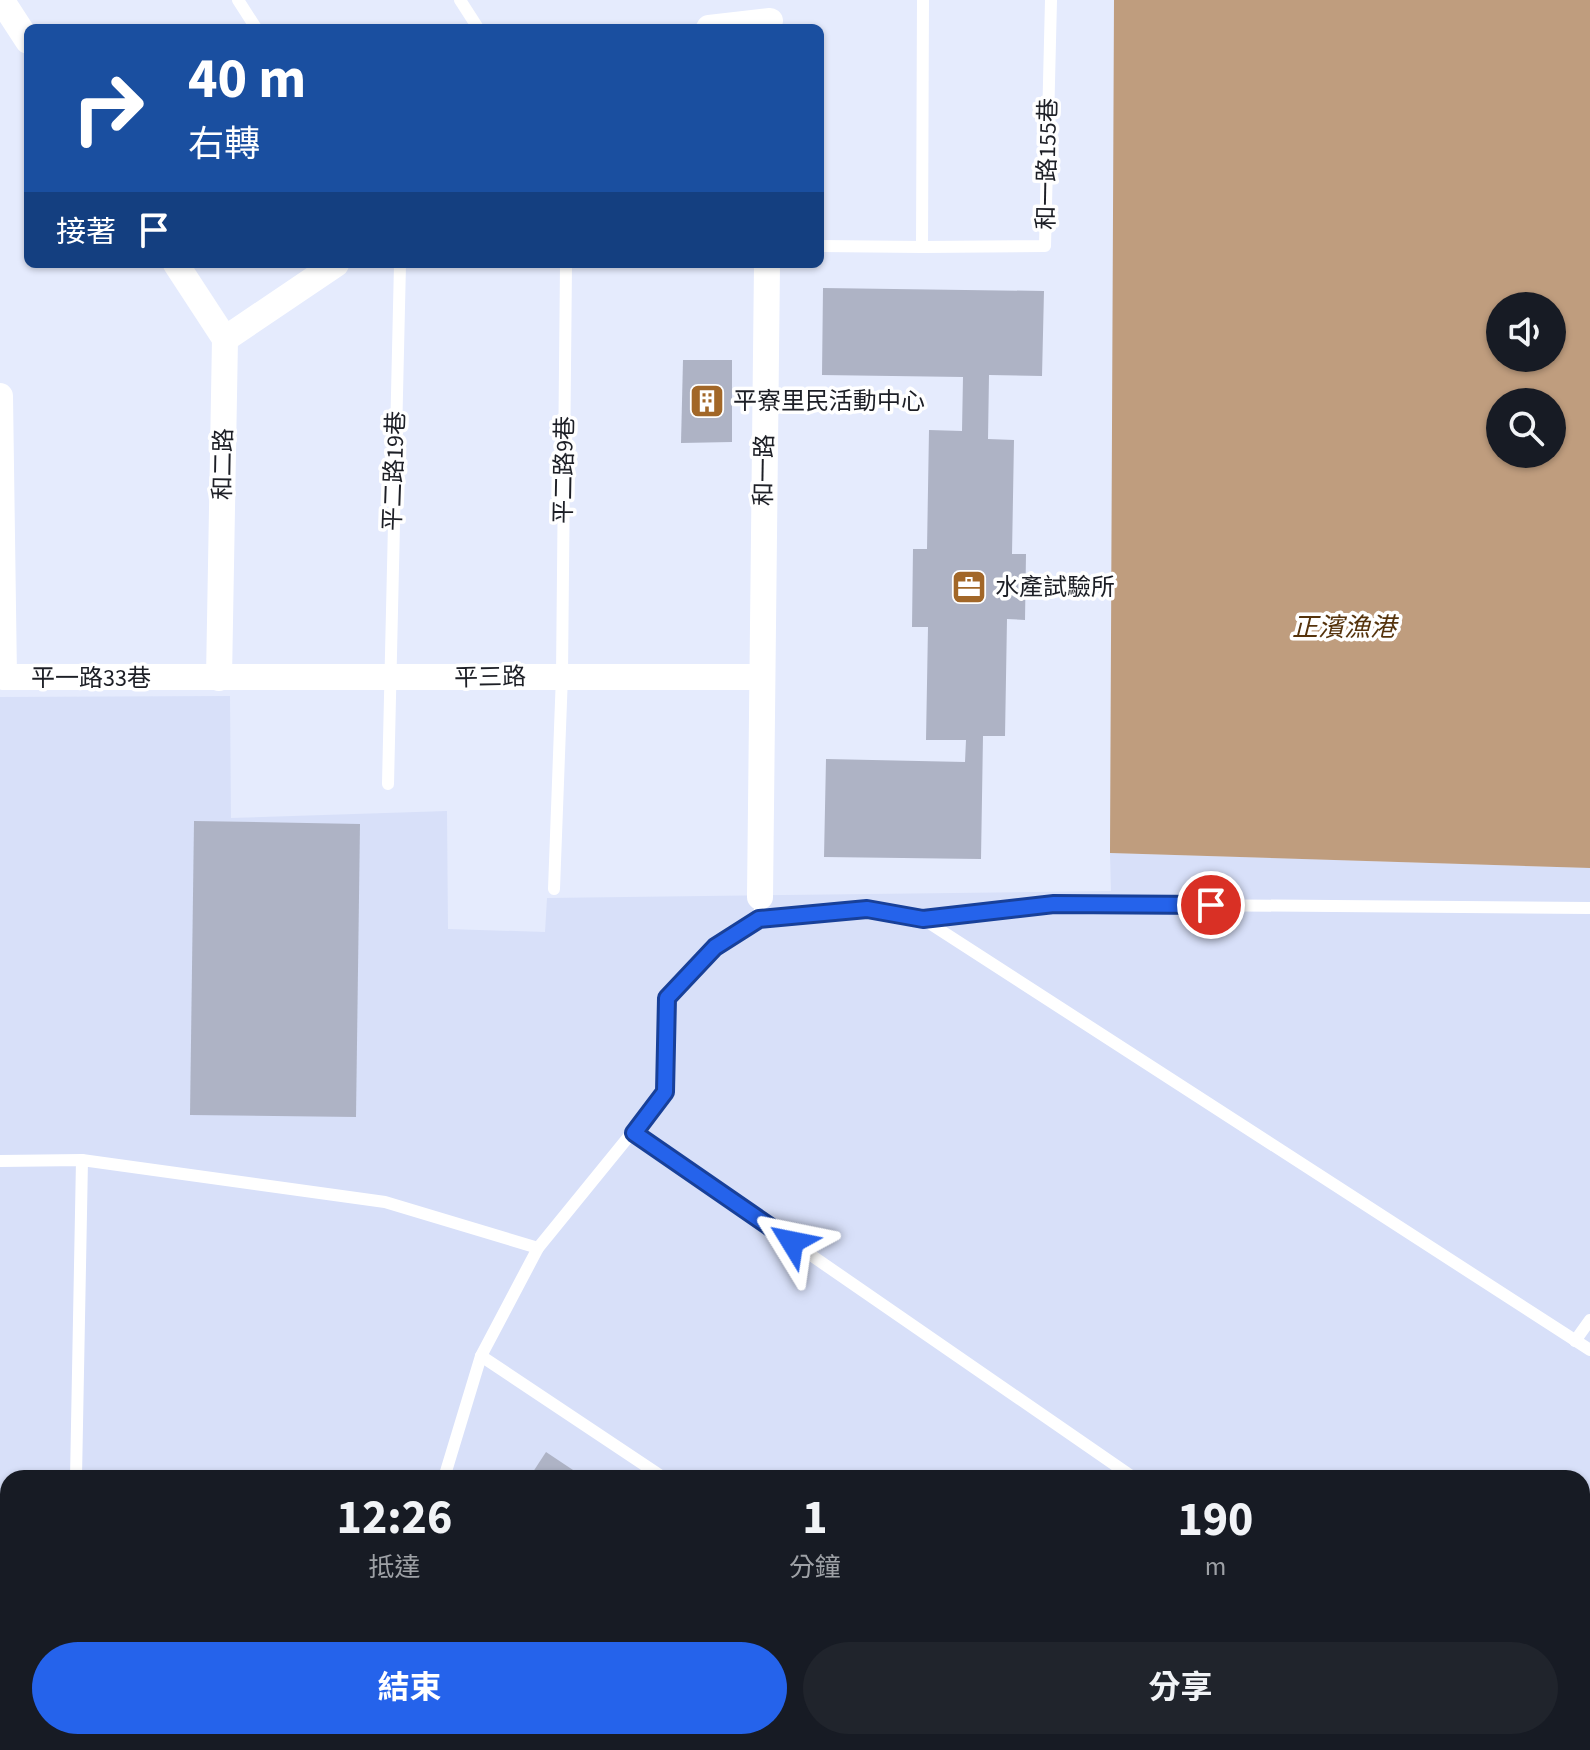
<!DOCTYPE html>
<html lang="zh-TW">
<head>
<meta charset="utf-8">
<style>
  body { margin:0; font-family:"Source Sans 3","Noto Sans TC",sans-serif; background:#20242c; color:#f1f3f6; height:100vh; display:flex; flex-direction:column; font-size:30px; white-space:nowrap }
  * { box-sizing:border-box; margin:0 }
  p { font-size:26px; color:#9ea1a6 }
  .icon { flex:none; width:44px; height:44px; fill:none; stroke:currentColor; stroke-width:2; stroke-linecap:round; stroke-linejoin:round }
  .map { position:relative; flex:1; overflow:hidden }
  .drawer { position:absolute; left:0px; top:1470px; width:1590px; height:280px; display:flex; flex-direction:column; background:#171b24; border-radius:24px 24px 0 0; box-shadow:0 2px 6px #0004 }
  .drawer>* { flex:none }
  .guide { position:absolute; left:24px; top:24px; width:800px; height:244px; border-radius:12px; box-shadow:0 2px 6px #0004; background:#1a4fa0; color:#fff; overflow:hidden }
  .fabs { position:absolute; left:1486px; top:292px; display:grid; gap:16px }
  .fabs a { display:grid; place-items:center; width:80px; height:80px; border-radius:50%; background:#171b24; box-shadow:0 2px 6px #0004; font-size:40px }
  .pin { position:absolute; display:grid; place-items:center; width:68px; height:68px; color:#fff; margin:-34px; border:4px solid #fff; border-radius:50%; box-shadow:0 2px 8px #0007 }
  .me { position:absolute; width:88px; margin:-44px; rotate:305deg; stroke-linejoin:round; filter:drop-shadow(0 0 6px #0008) }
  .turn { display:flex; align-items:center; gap:28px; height:168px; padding:0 32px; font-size:36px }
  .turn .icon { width:104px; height:104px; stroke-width:2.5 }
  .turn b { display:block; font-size:56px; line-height:68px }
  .then { display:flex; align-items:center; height:76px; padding:0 32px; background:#0003; gap:16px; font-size:30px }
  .eta { display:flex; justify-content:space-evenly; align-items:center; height:136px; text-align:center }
  .eta b { font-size:48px; font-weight:700; line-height:56px }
  .cta { display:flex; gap:16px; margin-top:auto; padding:16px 32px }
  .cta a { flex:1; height:92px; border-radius:48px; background:#2563eb; color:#fff; font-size:32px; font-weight:700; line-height:92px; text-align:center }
  .cta a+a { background:#20242c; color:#f1f3f6 }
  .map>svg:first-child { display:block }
  .built { fill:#d8e0f9; fill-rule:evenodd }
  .water { fill:#bf9d7e; fill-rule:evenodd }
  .building { fill:#aeb3c5 }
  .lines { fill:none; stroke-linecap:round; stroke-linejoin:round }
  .lane { stroke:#fff; stroke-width:12 }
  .street { stroke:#fff; stroke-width:26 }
  .route-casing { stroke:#184099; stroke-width:20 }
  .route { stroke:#2563eb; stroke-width:14 }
  .labels { text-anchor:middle; stroke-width:7; stroke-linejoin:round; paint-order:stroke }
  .street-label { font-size:24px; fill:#1d1f26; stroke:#fff }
  .poi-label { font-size:24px; fill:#1d1f26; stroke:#fff; text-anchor:start }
  .water-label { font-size:26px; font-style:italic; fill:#55330c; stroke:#fff }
</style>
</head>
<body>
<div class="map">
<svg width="1590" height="1750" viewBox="0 0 1590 1750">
  <rect width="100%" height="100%" fill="#e5ebfd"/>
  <path class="built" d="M230,696l1,122 216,-7 1,118 97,3 2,-34 564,-7 -1,-38 480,15v882h-1590v-1053zM8,1478h1574v264h-1574z"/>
  <path class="water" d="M1114,0h476v868l-480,-15zM1500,306h52v52h-52zM1500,402h52v52h-52z"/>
  <g class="building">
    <path d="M823,288l221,3 -2,85 -53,-1 -1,64 26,1 -2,114h14l-1,66 -18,-1 -2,117h-22l-2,123 -157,-2 2,-98 139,3 1,-22h-40l2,-113h-16l1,-78h14l2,-119 33,1 1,-54 -141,-2z"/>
    <path d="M683,360h49v82l-51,1z"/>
    <path d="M194,821l166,3 -4,293 -166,-2z"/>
    <path d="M546,1452l39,26h-56z"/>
    <path d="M421,1742h78l-4,8h-78z"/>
  </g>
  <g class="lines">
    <g class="lane">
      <path d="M238,0l18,28"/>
      <path d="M460,0l18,28"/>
      <path d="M923,0l-1,247 123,-1 6,-246"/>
      <path d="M820,246l102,1"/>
      <path d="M388,784l12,-520"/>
      <path d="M554,889l8,-214 4,-411"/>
      <path d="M759,919l108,-10 56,10 667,431"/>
      <path d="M923,919l131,-15 536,4"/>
      <path d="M634,1133l500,345"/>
      <path d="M0,1161l82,-1 303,42 153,46"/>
      <path d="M1575,1341l15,-21"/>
      <path d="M481,1356l183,122"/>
      <path d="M76,1478l6,-318"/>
      <path d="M444,1478l37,-122 57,-108 127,-156 2,-94 48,-51 44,-28v-7"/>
      <path d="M1058,1742l12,8"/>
      <path d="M1472,1742l10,8"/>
      <path d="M71,1750v-8"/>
    </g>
    <g class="street">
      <path d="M2,1l26,40"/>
      <path d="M709,28l61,-7"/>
      <path d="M176,264l49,75 -6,339"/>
      <path d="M225,339l111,-75"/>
      <path d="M0,396l4,281h757"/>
      <path d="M760,897l7,-633"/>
    </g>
  </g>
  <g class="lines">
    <g class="route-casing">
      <path id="route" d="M792,1242l-158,-109 31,-41 2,-94 48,-51 44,-28 108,-10 56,10 131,-15 157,1"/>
    </g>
    <use href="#route" class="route"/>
  </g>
  <defs>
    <g id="building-square" transform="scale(1.8)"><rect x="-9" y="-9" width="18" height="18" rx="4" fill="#a26728" stroke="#fff"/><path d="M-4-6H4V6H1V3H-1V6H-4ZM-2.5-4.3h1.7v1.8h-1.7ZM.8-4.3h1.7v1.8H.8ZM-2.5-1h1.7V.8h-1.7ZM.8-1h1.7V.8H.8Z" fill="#fff"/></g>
    <g id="office-square" transform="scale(1.8)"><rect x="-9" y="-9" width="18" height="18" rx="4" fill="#a26728" stroke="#fff"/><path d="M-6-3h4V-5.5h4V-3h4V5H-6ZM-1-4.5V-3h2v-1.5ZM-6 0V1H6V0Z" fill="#fff"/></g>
  </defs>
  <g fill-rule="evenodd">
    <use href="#building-square" x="707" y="401"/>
    <use href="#office-square" x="969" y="587"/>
  </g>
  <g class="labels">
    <g class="street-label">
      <text transform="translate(1047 164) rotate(-89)" y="8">和一路155巷</text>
      <text transform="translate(223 464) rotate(-89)" y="8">和二路</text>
      <text transform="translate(564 470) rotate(-89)" y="8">平二路9巷</text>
      <text transform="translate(764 470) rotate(-89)" y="8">和一路</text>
      <text transform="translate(394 471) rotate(-88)" y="8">平二路19巷</text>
      <text transform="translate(490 677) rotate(-1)" y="8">平三路</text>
      <text x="91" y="686">平一路33巷</text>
    </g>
    <g class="poi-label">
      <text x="733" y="409">平寮里民活動中心</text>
      <text x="995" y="595">水產試驗所</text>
    </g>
    <g class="water-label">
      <text x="1344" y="636">正濱漁港</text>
    </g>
  </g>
</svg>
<div class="fabs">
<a><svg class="icon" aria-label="sound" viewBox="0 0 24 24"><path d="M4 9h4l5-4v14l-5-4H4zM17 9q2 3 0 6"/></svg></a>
<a><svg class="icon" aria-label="search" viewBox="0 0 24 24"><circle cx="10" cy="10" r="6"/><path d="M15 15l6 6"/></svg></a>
</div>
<div class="pin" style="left:1211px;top:905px;background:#d93025"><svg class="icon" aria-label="arrive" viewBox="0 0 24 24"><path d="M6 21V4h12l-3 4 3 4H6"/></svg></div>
<svg class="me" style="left:792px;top:1242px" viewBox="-20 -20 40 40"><path d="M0-17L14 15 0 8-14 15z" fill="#2563eb" stroke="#fff" stroke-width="4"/></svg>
<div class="guide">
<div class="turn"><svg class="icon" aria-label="right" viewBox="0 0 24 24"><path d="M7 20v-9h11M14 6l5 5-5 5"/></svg><div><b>40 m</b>右轉</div></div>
<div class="then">接著<svg class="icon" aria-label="arrive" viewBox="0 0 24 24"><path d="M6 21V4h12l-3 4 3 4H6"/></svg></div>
</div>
<section class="drawer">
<div class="eta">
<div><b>12:26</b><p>抵達</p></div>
<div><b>1</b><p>分鐘</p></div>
<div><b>190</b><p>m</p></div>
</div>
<div class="cta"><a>結束</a><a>分享</a></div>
</section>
</div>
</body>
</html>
